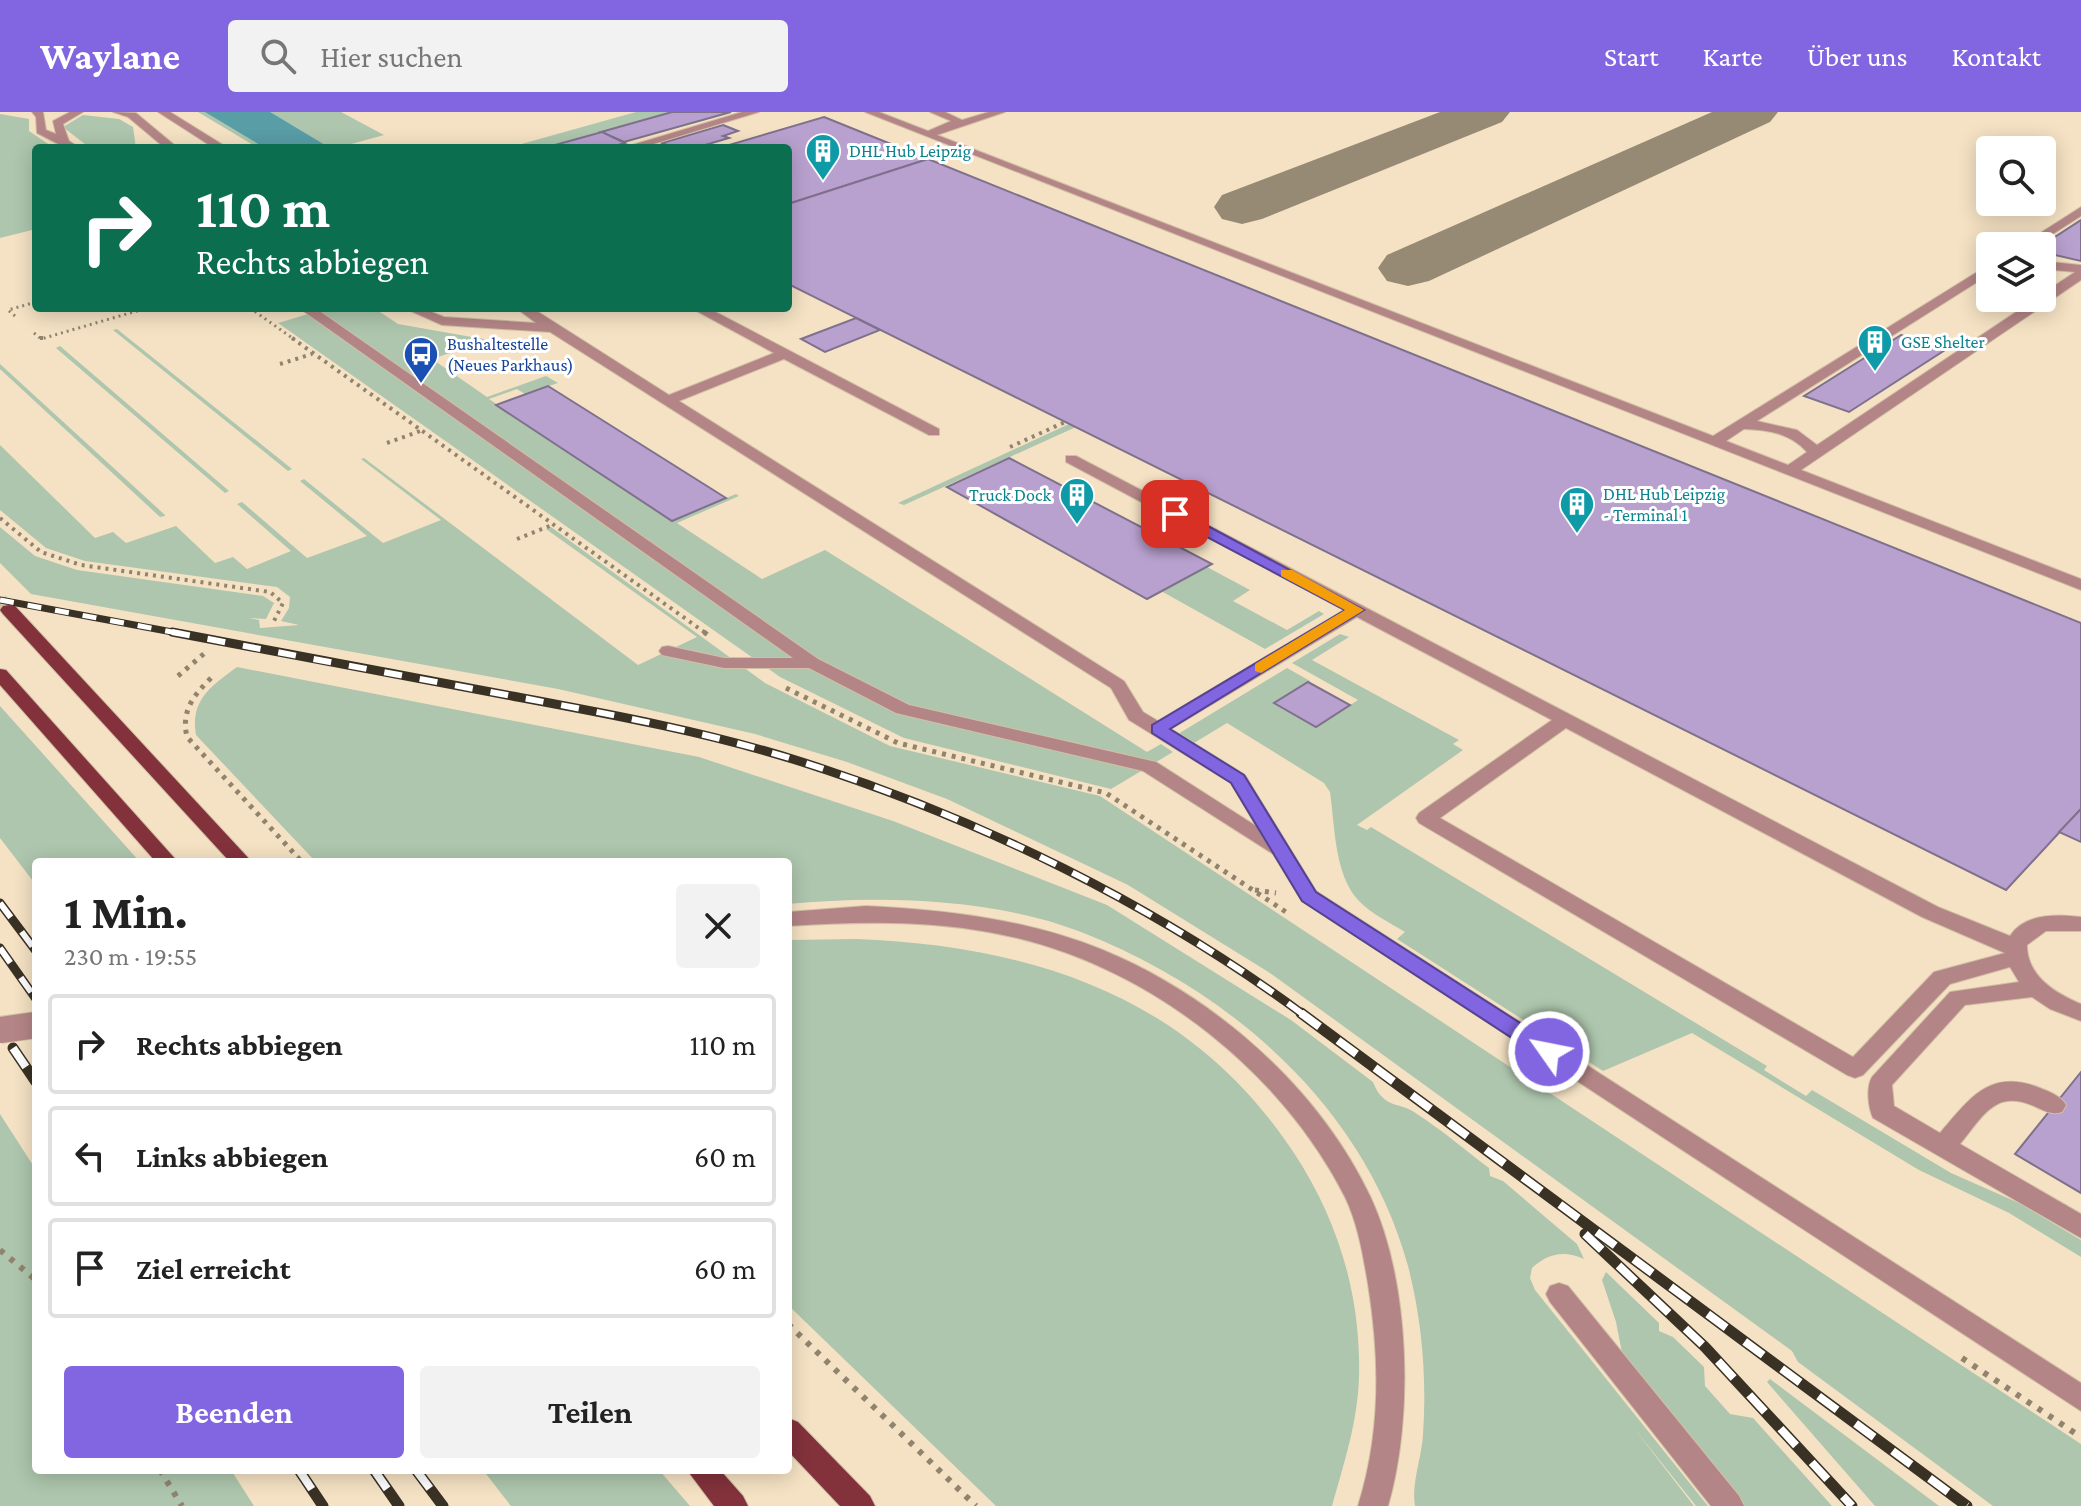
<!DOCTYPE html>
<html lang="de">
<head>
<meta charset="utf-8">
<style>
  body { margin:0; font-family:"Crimson Pro",serif; background:#f2f2f2; color:#222; height:100vh; display:flex; flex-direction:column; font-size:30px; white-space:nowrap }
  * { box-sizing:border-box; margin:0 }
  p { font-size:26px; color:#767676 }
  .icon { flex:none; width:44px; height:44px; fill:none; stroke:currentColor; stroke-width:2; stroke-linecap:round; stroke-linejoin:round }
  .map { position:relative; flex:1; overflow:hidden }
  .panel { position:absolute; left:32px; top:746px; width:760px; height:616px; display:flex; flex-direction:column; background:#fff; border-radius:8px; box-shadow:0 4px 20px #0003 }
  .panel>* { flex:none }
  .guide { position:absolute; left:32px; top:32px; width:760px; height:168px; border-radius:8px; box-shadow:0 4px 20px #0003; background:#0b6e4f; color:#fff; overflow:hidden }
  .buttons { position:absolute; left:1976px; top:24px; display:grid; gap:16px }
  .buttons a { display:grid; place-items:center; width:80px; height:80px; border-radius:8px; background:#fff; box-shadow:0 4px 20px #0003; font-size:40px }
  .pin { position:absolute; display:grid; place-items:center; width:68px; height:68px; color:#fff; margin:-34px; border-radius:16px; box-shadow:0 4px 12px #0006 }
  .me { position:absolute; width:88px; margin:-44px; rotate:303deg; stroke-linejoin:round; filter:drop-shadow(0 0 6px #0008) }
  .turn { display:flex; align-items:center; gap:28px; height:168px; padding:0 32px; font-size:36px }
  .turn .icon { width:104px; height:104px; stroke-width:2.5 }
  .turn b { display:block; font-size:56px; line-height:68px }
  .round { display:grid; place-items:center; flex:none; width:84px; height:84px; border-radius:8px; background:#f2f2f2 }
  .overview { display:flex; align-items:center; justify-content:space-between; height:136px; padding:0 32px }
  h1 { font-size:48px; font-weight:700; line-height:60px }
  .primary-button { display:flex; gap:16px; margin-top:auto; padding:16px 32px }
  .primary-button a { flex:1; height:92px; border-radius:8px; background:#8165e1; color:#fff; font-size:32px; font-weight:700; line-height:92px; text-align:center }
  .primary-button a+a { background:#f2f2f2; color:#222 }
  ul { padding:0; list-style:none }
  li { display:flex; align-items:center; gap:24px; height:100px; margin:0 16px 12px; padding:0 16px; border:4px solid #e0e0e0; border-radius:8px }
  li div { flex:1 }
  li b { display:block; font-size:30px }
  li em { font-style:normal }
  header { display:flex; align-items:center; gap:48px; box-sizing:border-box; height:112px; padding:0 40px; background:#8165e1; color:#fff }
  header strong { font-size:38px }
  nav { display:flex; gap:44px; margin-inline-start:auto; font-size:28px }
  .search { width:560px; height:72px; background:#f2f2f2; display:flex; align-items:center; gap:20px; box-sizing:border-box; padding:0 28px; border-radius:8px; color:#767676; font-size:30px }
  .map>svg:first-child { display:block }
  .green { fill:#aec6ad }
  .water { fill:#599da7 }
  .lines { fill:none; stroke-linecap:round; stroke-linejoin:round }
  .taxiway { fill:#978a74; fill-rule:evenodd }
  .building { fill:#b9a1cf; stroke:#7f718c; stroke-width:2 }
  .major-tunnel { stroke:#d3c2a7; stroke-width:15; stroke-dasharray:15 8; stroke-linecap:butt }
  .minor-casing { stroke:#d1c0a5; stroke-width:2 }
  .major-casing { stroke:#d1c0a5; stroke-width:2 }
  .path-far3 { stroke:#91846f; stroke-width:3; stroke-dasharray:2 4; stroke-linecap:butt }
  .path-far2 { stroke:#91846f; stroke-width:4; stroke-dasharray:3 5; stroke-linecap:butt }
  .path-far1 { stroke:#91846f; stroke-width:5; stroke-dasharray:4 6; stroke-linecap:butt }
  .path { stroke:#91846f; stroke-width:6; stroke-dasharray:5 8; stroke-linecap:butt }
  .minor { fill:#b48586; fill-rule:evenodd }
  .major { fill:#83323b; fill-rule:evenodd }
  .rail-far2-casing { stroke:#393124; stroke-width:7 }
  .rail-far1-casing { stroke:#393124; stroke-width:9 }
  .rail-casing { stroke:#393124; stroke-width:11 }
  .rail-far2 { stroke:#fff; stroke-width:5; stroke-dasharray:14; stroke-linecap:butt }
  .rail-far1 { stroke:#fff; stroke-width:6; stroke-dasharray:18; stroke-linecap:butt }
  .rail { stroke:#fff; stroke-width:8; stroke-dasharray:23; stroke-linecap:butt }
  .minor-bridge-casing { stroke:#d1c0a5; stroke-width:28; stroke-linecap:butt }
  .minor-bridge { stroke:#b48586; stroke-width:26 }
  .route { fill:#8165e1; stroke:#544292; stroke-width:2 }
  .slow { fill:#f59e0b }
  .labels { text-anchor:middle; stroke-width:6; stroke-linejoin:round; paint-order:stroke }
  .far-culture-label { font-size:18px; fill:#0d838f; stroke:#fff; text-anchor:start }
  .far-transit-label { font-size:18px; fill:#164399; stroke:#fff; text-anchor:start }
</style>
</head>
<body>
<header>
<strong>Waylane</strong>
<div class="search"><svg class="icon" aria-label="search" viewBox="0 0 24 24"><circle cx="10" cy="10" r="6"/><path d="M15 15l6 6"/></svg>Hier suchen</div>
<nav><a>Start</a><a>Karte</a><a>Über uns</a><a>Kontakt</a></nav>
</header>
<div class="map">
<svg width="2081" height="1394" viewBox="0 0 2081 1394">
  <rect width="100%" height="100%" fill="#f5e2c4"/>
  <g class="green">
    <path d="M198,0h143l43,23 -47,13h-79z"/>
    <path d="M636,0h36l-130,36h-35z"/>
    <path d="M0,2l29,5v12l25,17h-18v81l-36,9z"/>
    <path d="M83,3l36,4 14,8 3,21h-46l-27,-21z"/>
    <path d="M328,196h46l24,16 91,16 -57,19 55,38 59,-21 12,7 -33,11 -8,-5 -28,10 183,121 64,-26 3,2 -62,27 85,56 63,-29 322,202 14,-8 12,8 -62,37 -207,-51 -124,-61 -502,-354z"/>
    <path d="M117,217l175,140 -4,2 -175,-141z"/>
    <path d="M60,234l169,145 -4,2 -169,-145z"/>
    <path d="M0,252l165,151v1l-5,1 -160,-148z"/>
    <path d="M1069,312l7,3 -172,78 -6,-2z"/>
    <path d="M0,333l95,93 18,-6 13,11 50,-17 39,37 18,-6 14,12 44,-18 -54,-47 5,-2 65,56 60,-22 -67,-55 4,-2 79,64 58,-23 -80,-61 3,-1 274,207 59,-28 -151,-108 5,-2 214,156 125,63 210,50 981,648v62h-88l-195,-144 -6,-11 -522,-378 -142,-88 -181,-86 -100,-37 -92,-28 -197,-45 -527,-95 -31,-31v-36l35,29 42,14 186,26 11,7 -8,16 -17,-1 10,2 1,8 39,-3 -18,-4 8,-13 1,-11 -13,-10 -192,-26 -39,-13 -46,-38z"/>
    <path d="M1207,455l43,23 -17,11 54,29 32,-19 5,3 -59,35 -104,-58z"/>
    <path d="M1340,522l9,3 -37,23 147,80 -6,4 10,6 -106,75 10,5 4,-3 396,239 -3,4 42,26 6,-6 139,83 68,30 62,37v17l-72,-44 -90,-43 -227,-137 -89,38 -206,-132 8,-7c-15,-9 -35,-19 -47,-32 -24,-27 -23,-74 -28,-108l-6,-9 -97,-60 -33,20 -16,-9 109,-66 23,13 -35,22 41,24 42,-27 -66,-37z"/>
    <path d="M237,555l462,90 194,64 214,84 184,115 82,62c11,28 27,19 44,32 25,16 48,36 72,54l1,8 13,5 74,63 7,15c-20,-9 -36,-6 -52,9l-2,10 5,12 173,216h-12l-63,-79 61,79h-279c-4,-23 7,-49 8,-72 4,-55 -1,-114 -15,-168 -43,-159 -178,-276 -327,-334 -87,-34 -201,-37 -293,-28v-42h-472l-120,-127c-6,-35 15,-49 41,-68z"/>
    <path d="M0,594l140,156h-104v23l-36,-47z"/>
    <path d="M856,827c180,7 335,58 438,214 44,67 67,142 65,223 -1,45 -15,87 -27,130h-336l-208,-201v-365z"/>
    <path d="M0,1002l36,56v300h195l23,36h-254z"/>
    <path d="M1606,1160l53,51v8l14,6 31,30 1,19 25,28 23,4 79,88h-99l-107,-133 -10,-51 -14,-42z"/>
    <path d="M1770,1267l169,127h-64l-108,-124z"/>
    <path d="M483,1358h176l31,36h-179z"/>
  </g>
  <path class="water" d="M205,0h65l60,36h-65z"/>
  <g class="lines">
    <g class="taxiway">
      <path d="M1440,0h70l-8,10 -240,97 -20,5 -20,-5 -8,-12 8,-12z"/>
      <path d="M1712,0h66l-8,10 -341,159 -21,5 -21,-5 -9,-13 9,-13z"/>
    </g>
  </g>
  <g class="building">
    <path d="M672,0h59l-107,30 -23,-10z"/>
    <path d="M824,5l104,42 -140,45v-56h-69z"/>
    <path d="M723,13l15,6 -15,5 6,2 -34,10h-21l-12,-5z"/>
    <path d="M602,20l23,11 -17,5h-64z"/>
    <path d="M928,47l1153,464v186l-75,81 -1218,-606v-80z"/>
    <path d="M2081,108v41l-39,-9 -1,-6z"/>
    <path d="M856,206l24,12 -55,22 -24,-13z"/>
    <path d="M1901,223l44,15 -96,62 -45,-16z"/>
    <path d="M548,274l178,112 -54,23 -176,-116z"/>
    <path d="M1009,346l203,106 -65,35 -200,-112z"/>
    <path d="M1308,570l42,23 -34,22 -42,-24z"/>
    <path d="M2081,697v33l-22,-10z"/>
    <path d="M2081,960v121l-66,-39z"/>
  </g>
  <g class="lines">
    <path class="major-tunnel" d="M0,489l9,9"/>
    <g class="minor-casing">
      <g id="minor">
        <path d="M32,0h11l3,18 10,4 -3,-13 17,-9h13l-20,12 6,17 11,7h-14l-29,-15 -1,-16z"/>
        <path d="M113,0l23,1 42,35h-13l-37,-31z"/>
        <path d="M158,0h12l58,36h-14z"/>
        <path d="M742,0h17l-119,36h-18z"/>
        <path d="M865,0h14l49,19 23,-10 -21,-9h15l17,8 27,-8h16l-68,23 776,301 277,-172v10l-233,147 40,9 20,15 220,-147h5v-4l33,-22 -33,-3v-8l39,4v15l-280,190 280,109v11zM1744,317c24,1 46,4 63,23l-19,13 -62,-24z"/>
        <path d="M2081,95v9l-47,30h-14z"/>
        <path d="M299,196h16l503,351 91,46 247,57 100,64 -25,-43 -102,-63 -18,-32 -561,-356 -108,-7 -38,-17h18l22,9 92,6 -20,-15h16l137,87 105,-42 -83,-45h17l231,121v6h-10l-145,-76 -105,42 445,280 19,31 15,9 186,-111 -278,-148v-6h10l862,451 72,29c14,-23 48,-22 71,-19v14h-35l-19,14c0,31 28,48 54,59v17l-31,-12 -18,-12 -67,8 -73,80 2,21 46,27c30,-35 50,-65 100,-45 10,4 21,8 26,17l-4,7c-9,3 -15,0 -24,-4 -42,-21 -54,7 -78,36l121,70v24l-208,-120c-5,-11 -7,-31 -1,-41l78,-85 69,-10 -9,-15 -60,17 -87,91 -8,3 -8,-3 -428,-252 -3,-5 3,-5 133,-93 -195,-103 -186,112 74,46 71,116 765,492v28l-779,-510 -29,-47 -130,-83 -247,-58 -87,-45h-85l-62,-13 -3,-4 3,-4 6,-1 56,12h69zM1566,616l356,189 83,36 -71,19 -81,85 -413,-239z"/>
        <path d="M866,794c81,4 161,13 237,44 111,46 215,137 267,246 40,85 44,221 18,310h-30c23,-74 22,-146 10,-222 -5,-29 -10,-60 -23,-87 -63,-125 -193,-227 -328,-259 -77,-18 -151,-17 -229,-12v-14z"/>
        <path d="M1559,1171l9,3 171,210 5,10h-33l-161,-204 -4,-8 4,-8z"/>
      </g>
    </g>
    <g class="major-casing">
      <g id="major">
        <path d="M9,493l6,1 237,256h-22l-227,-248 -3,-4 3,-4z"/>
        <path d="M0,557l6,1 172,192h-22l-156,-177z"/>
        <path d="M788,1306l10,4 72,74 5,10h-35l-52,-55z"/>
        <path d="M687,1358h33l23,26 5,10h-34z"/>
      </g>
    </g>
    <g class="path-far3">
      <path d="M250,196l45,32"/>
      <path d="M15,204l-7,-6 28,-8"/>
      <path d="M34,221l7,6 106,-31"/>
    </g>
    <g class="path-far2">
      <path d="M40,226h3"/>
      <path d="M292,226l415,296"/>
      <path d="M280,252l32,-10"/>
      <path d="M387,331l33,-12"/>
      <path d="M1010,335l55,-25"/>
      <path d="M0,406l41,34 40,13 189,27 13,11 -9,18"/>
      <path d="M517,427l35,-14"/>
    </g>
    <g class="path-far1">
      <path d="M704,520l4,3"/>
      <path d="M178,564l28,-24"/>
      <path d="M211,566c-18,18 -30,33 -24,59l115,125"/>
      <path d="M786,576l112,55 208,50 180,119"/>
      <path d="M1255,778l21,3"/>
    </g>
    <g class="path">
      <path d="M0,1138l36,30"/>
      <path d="M788,1212l188,182"/>
      <path d="M1962,1246l119,79"/>
      <path d="M160,1358l22,36"/>
    </g>
    <use href="#minor" class="minor"/>
    <use href="#major" class="major"/>
    <g class="rail-far2-casing">
      <path id="rail-far2" d="M0,488l183,34"/>
    </g>
    <g class="rail-far1-casing">
      <g id="rail-far1">
        <path d="M172,520c114,22 227,43 340,64 97,18 196,36 290,66 178,57 352,142 502,253"/>
        <path d="M0,791l36,48"/>
        <path d="M0,836l36,51"/>
      </g>
    </g>
    <g class="rail-casing">
      <g id="rail">
        <path d="M1301,901l666,493"/>
        <path d="M13,936l23,34"/>
        <path d="M1585,1122l120,113 147,159"/>
        <path d="M299,1358l24,36"/>
        <path d="M374,1358l25,36"/>
        <path d="M416,1358l27,36"/>
      </g>
    </g>
    <use href="#rail-far2" class="rail-far2"/>
    <use href="#rail-far1" class="rail-far1"/>
    <use href="#rail" class="rail"/>
    <g class="minor-bridge-casing">
      <path id="minor-bridge" d="M0,918l36,-5"/>
    </g>
    <use href="#minor-bridge" class="minor-bridge"/>
  </g>
  <path class="route" d="M1169,399h11l184,99 -194,119 74,46 72,117 240,154 3,6 -3,5h-15l-239,-156 -71,-118 -79,-50v-8l193,-115 -176,-93z"/>
  <path class="slow" d="M1281,458h11l72,40 -103,63 -6,-2v-7l90,-54 -64,-34z"/>
  <defs>
    <g id="building-pin" transform="scale(1.8)"><path d="M0 17L-7.5 6A9.5 9.5 0 1 1 7.5 6Z" fill="#0f9aa8" stroke="#fff"/><path d="M-4-6H4V6H1V3H-1V6H-4ZM-2.5-4.3h1.7v1.8h-1.7ZM.8-4.3h1.7v1.8H.8ZM-2.5-1h1.7V.8h-1.7ZM.8-1h1.7V.8H.8Z" fill="#fff"/></g>
    <g id="bus-pin" transform="scale(1.8)"><path d="M0 17L-7.5 6A9.5 9.5 0 1 1 7.5 6Z" fill="#1a4fb4" stroke="#fff"/><path d="M-5-6H5V4H4V6H2V4H-2V6H-4V4H-5ZM-3.5-4V0h7V-4ZM-3.5 1.2v1.5H-2V1.2ZM2 1.2v1.5H3.5V1.2Z" fill="#fff"/></g>
  </defs>
  <g fill-rule="evenodd">
    <use href="#building-pin" x="823" y="39"/>
    <use href="#building-pin" x="1875" y="230"/>
    <use href="#bus-pin" x="421" y="242"/>
    <use href="#building-pin" x="1077" y="383"/>
    <use href="#building-pin" x="1577" y="392"/>
  </g>
  <g class="labels">
    <g class="far-culture-label">
      <text x="849" y="45">DHL Hub Leipzig</text>
      <text x="1901" y="236">GSE Shelter</text>
      <text x="1603" y="388">DHL Hub Leipzig<tspan x="1603" dy="21">- Terminal 1</tspan></text>
      <text x="1051" y="389" text-anchor="end">Truck Dock</text>
    </g>
    <g class="far-transit-label">
      <text x="447" y="238">Bushaltestelle<tspan x="447" dy="21">(Neues Parkhaus)</tspan></text>
    </g>
  </g>
</svg>
<div class="buttons">
<a><svg class="icon" aria-label="search" viewBox="0 0 24 24"><circle cx="10" cy="10" r="6"/><path d="M15 15l6 6"/></svg></a>
<a><svg class="icon" aria-label="layers" viewBox="0 0 24 24"><path d="M12 4l9 5-9 5-9-5zM3 14l9 5 9-5"/></svg></a>
</div>
<div class="pin" style="left:1175px;top:402px;background:#d93025"><svg class="icon" aria-label="arrive" viewBox="0 0 24 24"><path d="M6 21V4h12l-3 4 3 4H6"/></svg></div>
<svg class="me" style="left:1549px;top:940px" viewBox="-20 -20 40 40"><circle r="17" fill="#8165e1" stroke="#fff" stroke-width="3"/><path d="M0-11L8 9 0 5-8 9z" fill="#fff"/></svg>
<div class="guide">
<div class="turn"><svg class="icon" aria-label="right" viewBox="0 0 24 24"><path d="M7 20v-9h11M14 6l5 5-5 5"/></svg><div><b>110 m</b>Rechts abbiegen</div></div>
</div>
<section class="panel">
<div class="overview"><div><h1>1 Min.</h1><p>230 m · 19:55</p></div><a class="round"><svg class="icon" aria-label="close" viewBox="0 0 24 24"><path d="M6 6l12 12M18 6L6 18"/></svg></a></div>
<ul>
<li><svg class="icon" aria-label="right" viewBox="0 0 24 24"><path d="M7 20v-9h11M14 6l5 5-5 5"/></svg><div><b>Rechts abbiegen</b></div><em>110 m</em></li>
<li><svg class="icon" aria-label="left" viewBox="0 0 24 24"><path d="M17 20v-9H6M10 6l-5 5 5 5"/></svg><div><b>Links abbiegen</b></div><em>60 m</em></li>
<li><svg class="icon" aria-label="arrive" viewBox="0 0 24 24"><path d="M6 21V4h12l-3 4 3 4H6"/></svg><div><b>Ziel erreicht</b></div><em>60 m</em></li>
</ul>
<div class="primary-button"><a>Beenden</a><a>Teilen</a></div>
</section>
</div>
</body>
</html>
